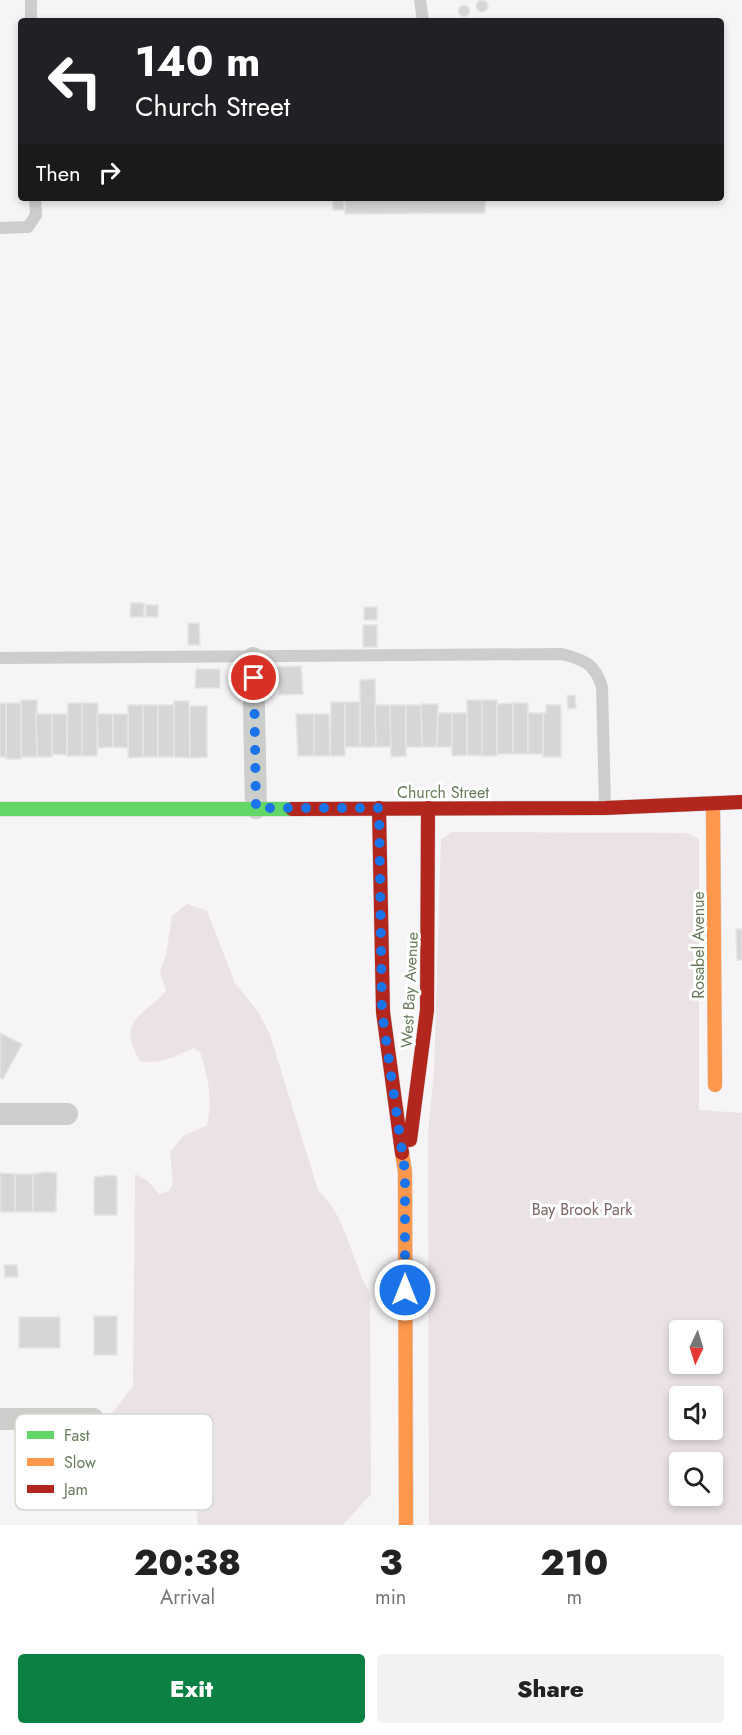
<!DOCTYPE html>
<html lang="en">
<head>
<meta charset="utf-8">
<style>
  body { margin:0; font-family:Jost,sans-serif; background:#f2f2f2; color:#222; height:100vh; display:flex; flex-direction:column; font-size:22px; white-space:nowrap }
  * { box-sizing:border-box; margin:0 }
  p { font-size:20px; color:#767676 }
  .icon { flex:none; width:33px; height:33px; fill:none; stroke:currentColor; stroke-width:2; stroke-linecap:round; stroke-linejoin:round }
  .map { position:relative; height:1525px; overflow:hidden }
  .side { display:flex; flex-direction:column; background:#fff; flex:1 }
  .side>* { flex:none }
  .banner { position:absolute; left:18px; top:18px; width:706px; height:183px; border-radius:6px; box-shadow:0 3px 9px #0003; background:#202124; color:#fff; overflow:hidden }
  .needle { width:39px; rotate:184deg }
  .buttons { position:absolute; left:669px; top:1320px; display:grid; gap:12px }
  .buttons a { display:grid; place-items:center; width:54px; height:54px; border-radius:6px; background:#fff; box-shadow:0 3px 9px #0003; font-size:30px }
  .pin { position:absolute; display:grid; place-items:center; width:51px; height:51px; color:#fff; margin:-26px; border:3px solid #fff; border-radius:50%; box-shadow:0 2px 6px #0007 }
  .me { position:absolute; width:66px; margin:-33px; rotate:0deg; stroke-linejoin:round; filter:drop-shadow(0 0 4px #0008) }
  .turn { display:flex; align-items:center; gap:21px; height:126px; padding:0 18px; font-size:27px }
  .turn .icon { width:78px; height:78px; stroke-width:2.5 }
  .turn b { display:block; font-size:42px; line-height:51px }
  .then { display:flex; align-items:center; height:57px; padding:0 18px; background:#0003; gap:12px; font-size:22px }
  .eta { display:flex; justify-content:space-evenly; align-items:center; height:102px; text-align:center }
  .eta b { font-size:36px; font-weight:800; line-height:42px }
  .action { display:flex; gap:12px; margin-top:auto; padding:12px 18px }
  .action a { flex:1; height:69px; border-radius:6px; background:#0b8043; color:#fff; font-size:24px; font-weight:800; line-height:69px; text-align:center }
  .action a+a { background:#f2f2f2; color:#222 }
  .map>svg:first-child { display:block }
  .green { fill:#eae2e5; fill-rule:evenodd }
  .building { fill:#d6d7d5; stroke:#e6e4e6; stroke-width:1.5 }
  .lines { fill:none; stroke-linecap:round; stroke-linejoin:round }
  .fast-casing { stroke:#d2d3d1; stroke-width:15 }
  .slow-casing { stroke:#d2d3d1; stroke-width:15 }
  .jam-casing { stroke:#d2d3d1; stroke-width:15 }
  .lane { stroke:#cccecc; stroke-width:12 }
  .street { stroke:#cccecc; stroke-width:22 }
  .fast { stroke:#63d668; stroke-width:14 }
  .slow { stroke:#ff974d; stroke-width:14 }
  .jam { stroke:#b3261e; stroke-width:14 }
  .route { stroke:#1a73e8; stroke-width:10; stroke-dasharray:0 18 }
  .labels { text-anchor:middle; stroke-width:6; stroke-linejoin:round; paint-order:stroke }
  .street-label { font-size:16px; fill:#687c5b; stroke:#fff }
  .park-label { font-size:16px; fill:#7e6264; stroke:#fff }
  .key { fill:#fff; stroke:#d2d8ce; stroke-width:1.5 }
  .key-label { font-size:16px; fill:#687c5b }
</style>
</head>
<body>
<div class="map">
<svg width="742" height="1525" viewBox="0 0 742 1525">
  <rect width="100%" height="100%" fill="#f6f4f6"/>
  <g class="green">
    <path d="M452,832l235,1 12,6v271l43,3v412h-313l-1,-392 6,-61 7,-233zM680,1330h32v34h-32zM680,1396h32v34h-32zM680,1462h32v34h-32z"/>
    <path d="M187,904l20,7 28,72 24,30 11,22 48,155c29,27 33,70 52,104l1,200 -28,31h-145l-6,-82 -96,1 17,-32 20,-26 2,-212 13,7 11,13 10,-3 4,-8 -3,-31 13,-16 24,-11c6,-25 1,-50 -7,-73l-6,-4c-19,8 -33,17 -54,13 -25,-43 4,-44 26,-70l-6,-20 6,-16 6,-39z"/>
  </g>
  <g class="building">
    <circle cx="482" cy="6" r="6"/>
    <circle cx="464" cy="11" r="5.5"/>
    <rect x="333" y="198" width="11" height="12"/>
    <path d="M345,198h140v15l-140,1z"/>
    <path d="M131,603h13v14h-14z"/>
    <rect x="146" y="605" width="12" height="12"/>
    <rect x="364" y="607" width="13" height="13"/>
    <path d="M188,623h11l1,22h-12z"/>
    <rect x="363" y="625" width="14" height="22"/>
    <path d="M301,666l2,28 -24,1 -2,-28z"/>
    <path d="M196,669h24v19h-25z"/>
    <path d="M375,679l1,68h-16v-67z"/>
    <path d="M575,695l1,13 -8,1 -1,-13z"/>
    <rect x="21" y="700" width="16" height="57"/>
    <path d="M467,700h15v56l-15,-1z"/>
    <rect x="482" y="700" width="15" height="56"/>
    <path d="M174,701h15l1,57 -16,-1z"/>
    <path d="M331,702h14v54h-15z"/>
    <rect x="345" y="702" width="15" height="45"/>
    <rect x="0" y="703" width="6" height="54"/>
    <rect x="6" y="703" width="15" height="56"/>
    <path d="M68,703h14v53h-15z"/>
    <path d="M82,703h16l-1,53h-15z"/>
    <rect x="513" y="703" width="15" height="51"/>
    <path d="M513,703v51h-16v-50z"/>
    <path d="M421,704h17l-1,43h-15z"/>
    <path d="M128,705h15v52l-15,1z"/>
    <rect x="143" y="705" width="15" height="52"/>
    <rect x="158" y="705" width="16" height="52"/>
    <path d="M375,705h15l1,42h-15z"/>
    <path d="M390,705h16v51l-15,1z"/>
    <path d="M406,705h15l1,42h-16z"/>
    <path d="M546,705h15v52h-18v-44h3z"/>
    <path d="M190,706h17v51l-17,1z"/>
    <path d="M438,713h14v34h-15z"/>
    <path d="M452,713h15v42l-15,1z"/>
    <rect x="528" y="713" width="15" height="41"/>
    <path d="M36,714h16v43h-15z"/>
    <path d="M52,714h15v41l-15,-1z"/>
    <path d="M97,714h16v33l-15,1z"/>
    <path d="M113,714h15v34l-15,-1z"/>
    <path d="M296,714h18v42h-16z"/>
    <path d="M314,714h15l1,42h-16z"/>
    <path d="M736,929h6v31h-5z"/>
    <path d="M0,1033l22,11 -19,35 -3,-1z"/>
    <path d="M46,1172l11,1 -1,39h-23v-38z"/>
    <path d="M0,1173l15,1v38h-15z"/>
    <rect x="15" y="1174" width="18" height="38"/>
    <path d="M113,1175l4,2v38h-23v-38z"/>
    <path d="M4,1265h13l1,12h-13z"/>
    <rect x="94" y="1316" width="23" height="39"/>
    <rect x="19" y="1317" width="41" height="31"/>
  </g>
  <g class="lines">
    <g class="fast-casing">
      <path id="fast" d="M0,809h292"/>
    </g>
    <g class="slow-casing">
      <g id="slow">
        <path d="M713,804l2,281"/>
        <path d="M402,1153l3,19 1,353"/>
      </g>
    </g>
    <g class="jam-casing">
      <g id="jam">
        <path d="M379,808l4,204 19,141"/>
        <path d="M292,809l313,-1 137,-6"/>
        <path d="M410,1140l17,-130 1,-202"/>
      </g>
    </g>
    <g class="lane">
      <path d="M31,0v21"/>
      <path d="M420,0l3,21"/>
      <path d="M0,228l28,-1 8,-12 -1,-17"/>
      <path d="M0,658l562,-4c23,6 33,10 40,33l3,120"/>
    </g>
    <g class="street">
      <path d="M253,658l3,150"/>
      <path d="M0,1114h67"/>
      <path d="M0,1419h93"/>
    </g>
    <use href="#fast" class="fast"/>
    <use href="#slow" class="slow"/>
    <use href="#jam" class="jam"/>
  </g>
  <g class="lines">
    <path class="route" d="M254,678l2,130h123l3,204 23,160v118"/>
  </g>
  <g class="labels">
    <g class="street-label">
      <text x="443" y="798">Church Street</text>
      <text transform="translate(698 945) rotate(-90)" y="6">Rosabel Avenue</text>
      <text transform="translate(409 990) rotate(-87)" y="6">West Bay Avenue</text>
    </g>
    <g class="park-label">
      <text x="582" y="1215">Bay Brook Park</text>
    </g>
  </g>
  <rect x="15" y="1414" width="198" height="96" rx="9" class="key"/>
  <rect x="27" y="1431" width="27" height="8" fill="#63d668"/>
  <rect x="27" y="1458" width="27" height="8" fill="#ff974d"/>
  <rect x="27" y="1485" width="27" height="8" fill="#b3261e"/>
  <g class="key-label">
    <text x="64" y="1441">Fast</text>
    <text x="64" y="1468">Slow</text>
    <text x="64" y="1495">Jam</text>
  </g>
</svg>
<div class="buttons">
<a><svg class="needle" viewBox="-14 -14 28 28"><path d="M0-13l5 13h-10z" fill="#e53935"/><path d="M0 13l5-13h-10z" fill="#767676"/></svg></a>
<a><svg class="icon" aria-label="sound" viewBox="0 0 24 24"><path d="M4 9h4l5-4v14l-5-4H4zM17 9q2 3 0 6"/></svg></a>
<a><svg class="icon" aria-label="search" viewBox="0 0 24 24"><circle cx="10" cy="10" r="6"/><path d="M15 15l6 6"/></svg></a>
</div>
<div class="pin" style="left:254px;top:678px;background:#d93025"><svg class="icon" aria-label="arrive" viewBox="0 0 24 24"><path d="M6 21V4h12l-3 4 3 4H6"/></svg></div>
<svg class="me" style="left:405px;top:1290px" viewBox="-20 -20 40 40"><circle r="17" fill="#1a73e8" stroke="#fff" stroke-width="3"/><path d="M0-11L8 9 0 5-8 9z" fill="#fff"/></svg>
<div class="banner">
<div class="turn"><svg class="icon" aria-label="left" viewBox="0 0 24 24"><path d="M17 20v-9H6M10 6l-5 5 5 5"/></svg><div><b>140 m</b>Church Street</div></div>
<div class="then">Then<svg class="icon" aria-label="right" viewBox="0 0 24 24"><path d="M7 20v-9h11M14 6l5 5-5 5"/></svg></div>
</div>
</div>
<section class="side">
<div class="eta">
<div><b>20:38</b><p>Arrival</p></div>
<div><b>3</b><p>min</p></div>
<div><b>210</b><p>m</p></div>
</div>
<div class="action"><a>Exit</a><a>Share</a></div>
</section>
</body>
</html>
